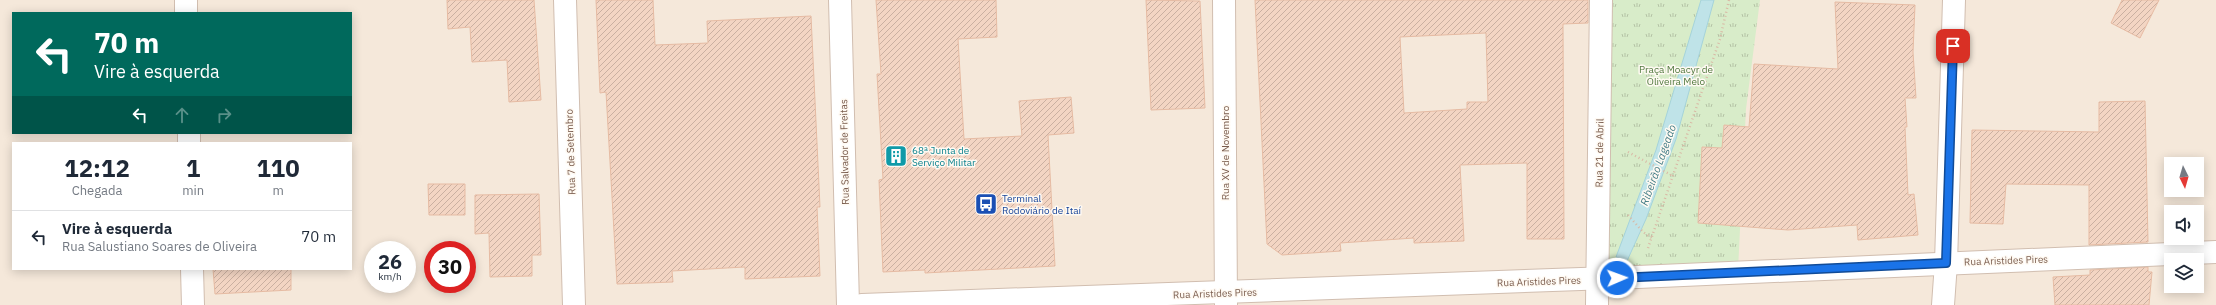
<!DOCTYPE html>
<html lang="pt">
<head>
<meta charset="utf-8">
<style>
  body { margin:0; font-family:"IBM Plex Sans",sans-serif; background:#f6f6f7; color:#1f2937; height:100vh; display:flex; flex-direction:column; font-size:15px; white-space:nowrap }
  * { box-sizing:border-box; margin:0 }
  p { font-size:13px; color:#747a83 }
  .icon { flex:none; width:22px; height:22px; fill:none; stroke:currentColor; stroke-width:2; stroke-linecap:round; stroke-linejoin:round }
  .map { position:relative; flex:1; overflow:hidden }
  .details { position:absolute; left:12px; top:142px; width:340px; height:128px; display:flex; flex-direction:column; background:#fff; border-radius:0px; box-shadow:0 2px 10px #0003 }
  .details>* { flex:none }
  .guide { position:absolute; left:12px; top:12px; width:340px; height:122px; border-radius:0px; box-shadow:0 2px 10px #0003; background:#00695c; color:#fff; overflow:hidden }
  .needle { width:26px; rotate:175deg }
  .tools { position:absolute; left:2164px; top:157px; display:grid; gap:8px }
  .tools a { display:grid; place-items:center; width:40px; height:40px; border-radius:0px; background:#fff; box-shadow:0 2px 10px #0003; font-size:20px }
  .speed { position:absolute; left:364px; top:241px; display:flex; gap:8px; font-size:20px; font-weight:700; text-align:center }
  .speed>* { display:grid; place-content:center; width:52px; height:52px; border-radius:50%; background:#fff; box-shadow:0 2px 10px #0003; line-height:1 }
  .speed small { font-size:10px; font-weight:400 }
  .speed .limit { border:6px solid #d22; background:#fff; color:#111 }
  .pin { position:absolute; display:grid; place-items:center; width:34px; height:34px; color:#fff; margin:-17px; border-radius:8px; box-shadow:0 2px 6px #0006 }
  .me { position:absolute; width:44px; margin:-22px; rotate:88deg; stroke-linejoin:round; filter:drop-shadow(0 0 3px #0008) }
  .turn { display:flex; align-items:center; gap:14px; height:84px; padding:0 16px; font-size:18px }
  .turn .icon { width:52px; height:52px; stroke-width:2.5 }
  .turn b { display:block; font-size:28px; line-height:34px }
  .lanes { display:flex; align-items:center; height:38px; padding:0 16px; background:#0003; justify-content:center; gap:20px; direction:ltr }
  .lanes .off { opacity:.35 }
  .eta { display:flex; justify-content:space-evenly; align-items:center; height:68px; text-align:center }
  .eta b { font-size:24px; font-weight:700; line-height:28px }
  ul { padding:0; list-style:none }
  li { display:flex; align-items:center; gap:12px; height:52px; padding:0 16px; border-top:1px solid #e0e1e3 }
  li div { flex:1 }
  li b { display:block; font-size:15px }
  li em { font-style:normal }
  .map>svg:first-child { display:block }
  .residential { fill:#f5e8da; fill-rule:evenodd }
  .park { fill:url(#park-tufts) }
  .water { fill:#bfe3e8; stroke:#a5d3da }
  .building { fill:url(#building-hatch); stroke:#e6bba3; fill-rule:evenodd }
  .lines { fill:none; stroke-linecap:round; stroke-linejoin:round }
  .minor-casing { stroke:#d1beb0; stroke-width:24 }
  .path { stroke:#d9b8a5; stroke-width:2.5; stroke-dasharray:1 3; stroke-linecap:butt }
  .minor { stroke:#fff; stroke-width:22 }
  .route-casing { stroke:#114b97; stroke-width:10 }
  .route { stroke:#1a73e8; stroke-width:7 }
  .labels { text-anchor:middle; stroke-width:3; stroke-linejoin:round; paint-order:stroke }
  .park-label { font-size:10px; fill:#537a41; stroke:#fffaf3 }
  .culture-label { font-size:10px; fill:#0d838f; stroke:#fffaf3; text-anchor:start }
  .street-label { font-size:10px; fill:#7a5c4d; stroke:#fffaf3 }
  .transit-label { font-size:10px; fill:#164399; stroke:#fffaf3; text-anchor:start }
  .water-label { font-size:11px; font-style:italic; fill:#437c86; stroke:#fffaf3 }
</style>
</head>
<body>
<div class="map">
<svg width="2216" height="305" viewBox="0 0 2216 305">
  <defs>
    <pattern id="park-tufts" width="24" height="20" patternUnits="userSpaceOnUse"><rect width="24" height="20" fill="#d8ecc9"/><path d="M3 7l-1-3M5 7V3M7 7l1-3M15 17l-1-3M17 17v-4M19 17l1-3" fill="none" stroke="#b4c2a5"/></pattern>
    <pattern id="building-hatch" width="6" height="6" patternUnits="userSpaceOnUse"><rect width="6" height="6" fill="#f3d5c3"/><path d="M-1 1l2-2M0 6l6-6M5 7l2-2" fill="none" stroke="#cab0a1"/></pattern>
  </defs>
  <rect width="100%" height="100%" fill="#fdf6ec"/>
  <path class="residential" d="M0,0h2216v305h-2216zM13,13h338v120h-338zM13,143h338v126h-338zM2171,164h26v26h-26zM2171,212h26v26h-26zM373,250h34v34h-34zM433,250h34v34h-34zM2171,260h26v26h-26z"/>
  <path class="park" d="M1603,0h157l-14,109 -8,161 -138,6z"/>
  <path class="water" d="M1701,0h13l-38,139 -30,80 -19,42 -11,-4 40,-107z"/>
  <g class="building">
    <path d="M447,0h87l7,100 -32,2 -2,-42 -35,2 -2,-35 -22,2z"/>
    <path d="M596,0h57l2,45 53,-2 -1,-22 104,-5 9,191h-3l3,69 -75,3v-12l-73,4 1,11 -56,2 -11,-192 -6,1z"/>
    <path d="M876,0h120l1,37 -39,2 6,100 58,-3 -3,-35 52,-4 3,36 -26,2 7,131 -130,7v-3l-42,2 -4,-92 4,-1 -6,-105h4z"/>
    <path d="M1146,0l54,1 5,107 -54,2z"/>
    <path d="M1255,0h333v23l-25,1 1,215h-37v-76l-67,2 4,76 -50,2v-5l-74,5 1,8 -59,4 -15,-11zM1486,33l2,69h-21v7l-63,4 -4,-76z"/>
    <path d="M2122,0h37l-19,38 -29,-15z"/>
    <path d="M1835,2l80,3 -2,47 3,46h-11l2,29h-2l3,68 6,-1 4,41 -60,5 -1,-15 -69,5 -90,-7 4,-76 20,1 2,-23 25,2 5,-63 84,5z"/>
    <path d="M2145,101l3,141 -59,3v-60l-83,-1 -3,40 -33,-1 2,-93 127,2v-30z"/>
    <path d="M428,184h37v31h-36z"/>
    <path d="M539,194l2,61h-9v21l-42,1 -1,-44 -14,1v-39z"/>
    <path d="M2148,267v5h4l-3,33h-94l-2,-28 37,-2v-5z"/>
    <path d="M213,269h78v21l-76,4z"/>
  </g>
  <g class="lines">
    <g class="minor-casing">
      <g id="minor">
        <path d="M186,0v13"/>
        <path d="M565,0l9,305"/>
        <path d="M840,0l8,305"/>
        <path d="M1224,0l2,305"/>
        <path d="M189,133v10"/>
        <path d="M192,269l1,36"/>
        <path d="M862,305l776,-28 578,-25"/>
        <path d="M1597,305l4,-305"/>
        <path d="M1943,305l3,-42 8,-263"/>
      </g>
    </g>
    <g class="path">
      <path d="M1628,152l45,24"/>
      <path d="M1628,215l15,17 9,6"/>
      <path d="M1648,248l72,-209 9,-39"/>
    </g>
    <use href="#minor" class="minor"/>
  </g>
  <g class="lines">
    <g class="route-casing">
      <path id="route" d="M1617,278l329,-15 7,-217"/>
    </g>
    <use href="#route" class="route"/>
  </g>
  <defs>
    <g id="building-square" transform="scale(1.15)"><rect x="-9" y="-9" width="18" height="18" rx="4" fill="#0f9aa8" stroke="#fffaf3"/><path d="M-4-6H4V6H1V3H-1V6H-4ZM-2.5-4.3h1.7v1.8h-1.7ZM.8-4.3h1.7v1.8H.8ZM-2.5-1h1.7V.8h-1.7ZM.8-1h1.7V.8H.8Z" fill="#fff"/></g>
    <g id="bus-square" transform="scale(1.15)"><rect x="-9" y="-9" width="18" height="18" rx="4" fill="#1a4fb4" stroke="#fffaf3"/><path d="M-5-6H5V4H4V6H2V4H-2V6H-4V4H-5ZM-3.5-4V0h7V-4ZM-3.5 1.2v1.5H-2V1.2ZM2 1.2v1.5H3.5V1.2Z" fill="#fff"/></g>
  </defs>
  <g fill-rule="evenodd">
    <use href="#building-square" x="896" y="156"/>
    <use href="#bus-square" x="986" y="204"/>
  </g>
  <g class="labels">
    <g class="park-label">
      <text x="1676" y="73">Praça Moacyr de<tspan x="1676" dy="12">Oliveira Melo</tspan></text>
    </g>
    <g class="culture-label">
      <text x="912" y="154">68ª Junta de<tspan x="912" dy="12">Serviço Militar</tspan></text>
    </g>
    <g class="street-label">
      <text transform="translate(570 152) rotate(-92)" y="4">Rua 7 de Setembro</text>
      <text transform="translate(844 152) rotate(-91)" y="4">Rua Salvador de Freitas</text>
      <text transform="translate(1225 153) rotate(-90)" y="4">Rua XV de Novembro</text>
      <text transform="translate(1599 153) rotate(-89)" y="4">Rua 21 de Abril</text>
      <text transform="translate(2006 260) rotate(-2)" y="4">Rua Aristides Pires</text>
      <text transform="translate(1539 281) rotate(-2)" y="4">Rua Aristides Pires</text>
      <text transform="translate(1215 293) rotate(-2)" y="4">Rua Aristides Pires</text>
    </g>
    <g class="transit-label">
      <text x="1002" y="202">Terminal<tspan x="1002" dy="12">Rodoviário de Itaí</tspan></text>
    </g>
    <g class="water-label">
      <text transform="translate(1658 165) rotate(-70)" y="4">Ribeirão Lageado</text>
    </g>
  </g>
</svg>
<div class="tools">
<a><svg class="needle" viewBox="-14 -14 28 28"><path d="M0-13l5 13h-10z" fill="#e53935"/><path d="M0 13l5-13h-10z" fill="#747a83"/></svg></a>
<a><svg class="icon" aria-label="sound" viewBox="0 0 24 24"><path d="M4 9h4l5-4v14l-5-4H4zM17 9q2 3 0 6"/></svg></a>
<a><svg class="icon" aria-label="layers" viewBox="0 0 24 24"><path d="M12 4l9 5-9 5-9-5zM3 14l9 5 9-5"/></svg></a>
</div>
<div class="speed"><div>26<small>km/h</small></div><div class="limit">30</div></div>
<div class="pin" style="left:1953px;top:46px;background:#d93025"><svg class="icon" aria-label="arrive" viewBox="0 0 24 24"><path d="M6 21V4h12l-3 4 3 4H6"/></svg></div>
<svg class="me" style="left:1617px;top:278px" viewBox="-20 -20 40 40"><circle r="17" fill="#1a73e8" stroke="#fff" stroke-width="3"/><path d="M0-11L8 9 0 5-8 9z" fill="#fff"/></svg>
<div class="guide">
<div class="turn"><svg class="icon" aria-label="left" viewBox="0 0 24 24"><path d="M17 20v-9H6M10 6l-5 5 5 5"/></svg><div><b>70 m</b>Vire à esquerda</div></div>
<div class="lanes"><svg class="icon" aria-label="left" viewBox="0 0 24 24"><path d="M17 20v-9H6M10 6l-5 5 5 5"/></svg><svg class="icon off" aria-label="ahead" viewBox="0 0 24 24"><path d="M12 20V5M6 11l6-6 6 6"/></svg><svg class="icon off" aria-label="right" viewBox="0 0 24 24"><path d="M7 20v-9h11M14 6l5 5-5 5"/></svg></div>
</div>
<section class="details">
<div class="eta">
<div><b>12:12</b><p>Chegada</p></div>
<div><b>1</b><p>min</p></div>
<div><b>110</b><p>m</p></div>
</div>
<ul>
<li><svg class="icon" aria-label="left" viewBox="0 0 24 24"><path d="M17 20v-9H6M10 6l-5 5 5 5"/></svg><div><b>Vire à esquerda</b><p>Rua Salustiano Soares de Oliveira</p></div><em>70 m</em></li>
</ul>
</section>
</div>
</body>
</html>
